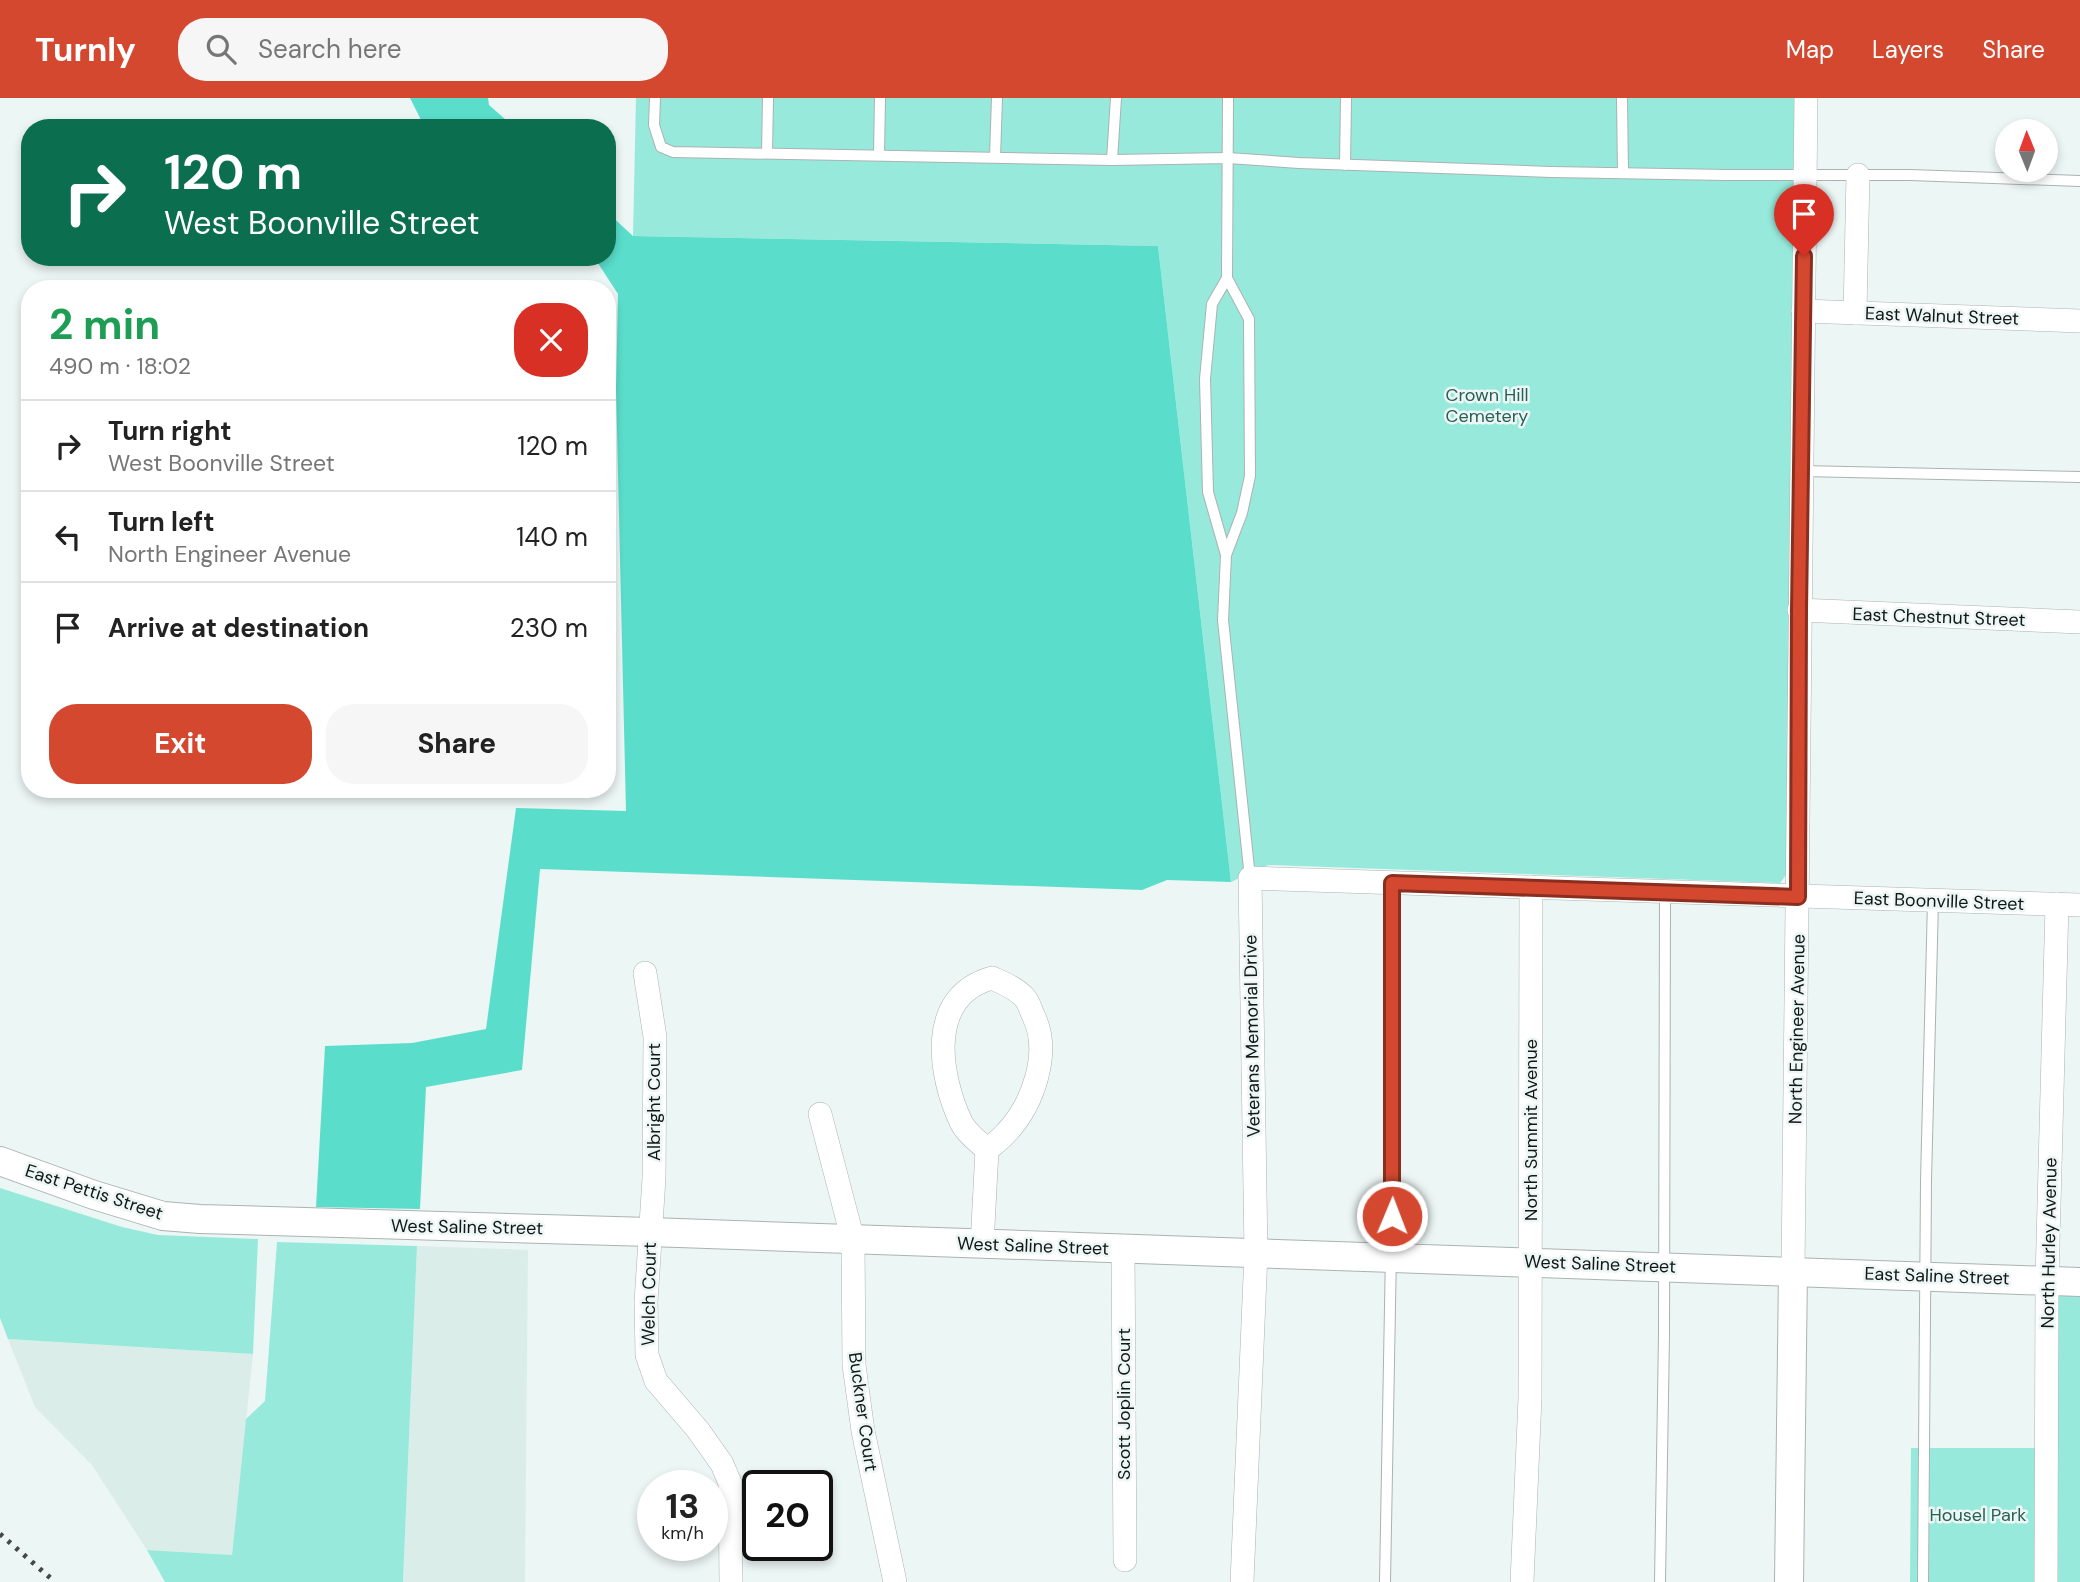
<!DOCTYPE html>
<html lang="en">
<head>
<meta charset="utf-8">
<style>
  body { margin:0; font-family:"DM Sans",sans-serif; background:#f6f6f6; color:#222; height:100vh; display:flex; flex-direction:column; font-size:26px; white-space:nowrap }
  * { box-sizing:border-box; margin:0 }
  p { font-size:23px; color:#767676 }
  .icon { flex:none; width:38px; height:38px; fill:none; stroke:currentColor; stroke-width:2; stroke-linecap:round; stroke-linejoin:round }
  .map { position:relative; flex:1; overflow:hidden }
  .panel { position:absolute; left:21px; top:182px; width:595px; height:518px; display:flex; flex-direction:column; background:#fff; border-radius:28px; box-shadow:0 4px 10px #0003 }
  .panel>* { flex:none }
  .hud { position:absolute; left:21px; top:21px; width:595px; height:147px; border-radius:28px; box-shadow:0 4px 10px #0003; background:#0b6e4f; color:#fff; overflow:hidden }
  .needle { width:46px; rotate:359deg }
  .tools { position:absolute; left:1995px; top:21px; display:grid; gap:14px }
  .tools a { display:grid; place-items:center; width:63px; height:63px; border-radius:50%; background:#fff; box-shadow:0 4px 10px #0003; font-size:35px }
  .speed { position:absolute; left:637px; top:1372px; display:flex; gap:14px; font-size:35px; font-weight:700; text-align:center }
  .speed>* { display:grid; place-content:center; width:91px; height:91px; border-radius:50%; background:#fff; box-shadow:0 4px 10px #0003; line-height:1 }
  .speed small { font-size:18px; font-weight:400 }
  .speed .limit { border:4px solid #111; border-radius:10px; background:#fff; color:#111 }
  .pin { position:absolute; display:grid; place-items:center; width:60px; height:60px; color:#fff; margin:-72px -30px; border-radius:50% 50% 50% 0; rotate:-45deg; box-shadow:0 0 7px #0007 }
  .pin .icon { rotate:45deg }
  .me { position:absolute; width:77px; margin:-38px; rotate:1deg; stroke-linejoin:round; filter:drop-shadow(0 0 5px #0008) }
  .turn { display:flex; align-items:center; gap:24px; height:147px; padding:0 28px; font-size:32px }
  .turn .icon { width:91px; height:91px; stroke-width:2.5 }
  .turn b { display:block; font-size:49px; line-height:60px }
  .round { display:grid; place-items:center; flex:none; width:74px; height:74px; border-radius:28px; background:#f6f6f6 }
  .overview { display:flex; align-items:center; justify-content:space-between; height:119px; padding:0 28px }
  h1 { font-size:42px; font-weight:700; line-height:52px; color:#1e9e55 }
  .cta { display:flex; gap:14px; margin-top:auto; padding:14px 28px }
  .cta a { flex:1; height:80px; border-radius:28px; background:#d44830; color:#fff; font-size:28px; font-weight:700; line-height:80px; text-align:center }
  .cta a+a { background:#f6f6f6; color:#222 }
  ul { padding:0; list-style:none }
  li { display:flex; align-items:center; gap:21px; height:91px; padding:0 28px; border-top:2px solid #e0e0e0 }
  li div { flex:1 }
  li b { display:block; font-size:26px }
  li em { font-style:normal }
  header { display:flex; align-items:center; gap:42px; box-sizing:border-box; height:98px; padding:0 35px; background:#d44830; color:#fff }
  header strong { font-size:33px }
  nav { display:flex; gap:38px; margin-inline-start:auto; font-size:24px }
  .search { width:490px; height:63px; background:#f6f6f6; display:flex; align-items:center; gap:18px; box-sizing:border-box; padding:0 24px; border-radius:28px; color:#767676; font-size:26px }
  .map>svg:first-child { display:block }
  .built { fill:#daede9 }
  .green { fill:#97eadb }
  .forest { fill:#5adecb }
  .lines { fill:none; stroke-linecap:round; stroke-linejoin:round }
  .service-casing { stroke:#aab3b1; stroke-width:12 }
  .minor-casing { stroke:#aab3b1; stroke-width:24 }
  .tertiary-casing { stroke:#aab3b1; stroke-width:30 }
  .service { stroke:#fff; stroke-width:10 }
  .minor { stroke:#fff; stroke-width:23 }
  .tertiary { stroke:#fff; stroke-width:28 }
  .rail { stroke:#434948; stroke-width:5; stroke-dasharray:3.5 7; stroke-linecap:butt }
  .route-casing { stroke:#8a2f1f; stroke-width:18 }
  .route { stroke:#d44830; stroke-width:12 }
  .labels { text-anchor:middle; stroke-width:5; stroke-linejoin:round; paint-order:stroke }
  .street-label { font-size:18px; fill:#121615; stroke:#ecf6f4 }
  .park-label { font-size:18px; fill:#285f56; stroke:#ecf6f4 }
</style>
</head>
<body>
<header>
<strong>Turnly</strong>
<div class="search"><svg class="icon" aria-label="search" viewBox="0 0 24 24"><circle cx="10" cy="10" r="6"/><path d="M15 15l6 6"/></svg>Search here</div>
<nav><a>Map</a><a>Layers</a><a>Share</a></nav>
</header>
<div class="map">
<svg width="2080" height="1484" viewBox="0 0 2080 1484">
  <rect width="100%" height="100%" fill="#ecf6f4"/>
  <g class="built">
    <path d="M417,1148l111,4 -3,332h-122z"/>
    <path d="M8,1241l245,15 -21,201 -85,-5 -55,-85 -57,-58z"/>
  </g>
  <g class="green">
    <path d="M636,0h1161l-8,773 -9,12 -512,-18 -37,17 -73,-636 -525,-10z"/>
    <path d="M0,1090l122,39 36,8 100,4 -5,115 -245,-15 -8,-21z"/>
    <path d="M277,1144l140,4 -14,336h-238l-18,-32 85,5 14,-136 19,-18z"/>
    <path d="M2060,1192l20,1v291h-170l1,-134h144l1,-148z"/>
  </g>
  <g class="forest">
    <path d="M410,0h78l1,7 26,23h-90z"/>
    <path d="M607,114l26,24 525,10 73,636 -64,-2 -25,10 -602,-21 -18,201 -96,17 -6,122 -104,-2 9,-161 87,-3 74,-14 30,-221 110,3 -10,-422 2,-95 -24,-37h13z"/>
  </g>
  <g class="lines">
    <g class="service-casing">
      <g id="service">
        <path d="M655,0l-1,27 7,22 12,5 439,8 116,-2 71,5 252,9 175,3h184l170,6"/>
        <path d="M1228,0l-1,180 22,41 1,157 -8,37 -16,42 -3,65 27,258"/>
        <path d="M1622,0l1,75"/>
        <path d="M767,55l1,-55"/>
        <path d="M879,57l1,-57"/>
        <path d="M995,59l2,-59"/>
        <path d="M1112,62l4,-62"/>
        <path d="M1345,67l1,-67"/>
        <path d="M1801,373l279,6"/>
        <path d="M1226,457l-18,-63 -3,-113 7,-75 15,-26"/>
        <path d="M1385,1484l7,-386 1,-313"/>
        <path d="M1660,1484l4,-247 1,-443"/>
        <path d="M1923,1484l3,-401 7,-280"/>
      </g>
    </g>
    <g class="minor-casing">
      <g id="minor">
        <path d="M1803,213l277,10"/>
        <path d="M1855,215l3,-138"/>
        <path d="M1799,512l281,12"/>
        <path d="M645,875l10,64 -1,141 -8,124 1,53 9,26 42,49 24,34 8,19 1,99"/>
        <path d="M992,880c11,5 24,10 32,19 5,5 7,14 10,20 17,36 -1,87 -27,115 -6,7 -13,12 -20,18 -8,-8 -21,-17 -26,-28 -22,-47 -35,-126 31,-144z"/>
        <path d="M820,1016l33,126 1,125 9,66 32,151"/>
        <path d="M982,1147l5,-95"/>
        <path d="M1123,1150l2,312"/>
        <path d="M1793,1173l13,-1173"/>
        <path d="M1242,1484l14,-329 -6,-375 830,27"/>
        <path d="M1522,1484l8,-184 1,-511"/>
        <path d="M2046,1484l1,-302 10,-376"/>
      </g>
    </g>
    <g class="tertiary-casing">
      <g id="tertiary">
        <path d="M0,1063l94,34 69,21 37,3 450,13 1430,50"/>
        <path d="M1789,1484l4,-311"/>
      </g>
    </g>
    <use href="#service" class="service"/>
    <use href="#minor" class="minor"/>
    <use href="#tertiary" class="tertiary"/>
    <path class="rail" d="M0,1436l55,48"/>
  </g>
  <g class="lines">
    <g class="route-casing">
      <path id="route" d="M1392,1118v-333l406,14 1,-287 5,-354"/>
    </g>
    <use href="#route" class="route"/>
  </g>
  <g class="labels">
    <g class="street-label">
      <text transform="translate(1942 218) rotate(2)" y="6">East Walnut Street</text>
      <text transform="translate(1939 519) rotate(2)" y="6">East Chestnut Street</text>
      <text transform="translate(1939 803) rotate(2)" y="6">East Boonville Street</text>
      <text transform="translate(1797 931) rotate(-89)" y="6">North Engineer Avenue</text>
      <text transform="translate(1252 938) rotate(-91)" y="6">Veterans Memorial Drive</text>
      <text transform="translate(654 1004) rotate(-90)" y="6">Albright Court</text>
      <text transform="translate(1531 1032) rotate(-90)" y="6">North Summit Avenue</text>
      <text transform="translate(94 1094) rotate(18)" y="6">East Pettis Street</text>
      <text transform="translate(467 1129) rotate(1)" y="6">West Saline Street</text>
      <text transform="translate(2049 1145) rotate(-89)" y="6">North Hurley Avenue</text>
      <text transform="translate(1033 1148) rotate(2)" y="6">West Saline Street</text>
      <text transform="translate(1600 1166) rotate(2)" y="6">West Saline Street</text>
      <text transform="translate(1937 1178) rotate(2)" y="6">East Saline Street</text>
      <text transform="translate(649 1196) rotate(-89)" y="6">Welch Court</text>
      <text transform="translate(1124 1306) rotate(-90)" y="6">Scott Joplin Court</text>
      <text transform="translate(863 1314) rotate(82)" y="6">Buckner Court</text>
    </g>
    <g class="park-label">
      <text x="1487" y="303">Crown Hill<tspan x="1487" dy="21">Cemetery</tspan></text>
      <text x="1978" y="1423">Housel Park</text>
    </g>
  </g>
</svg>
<div class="tools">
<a><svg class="needle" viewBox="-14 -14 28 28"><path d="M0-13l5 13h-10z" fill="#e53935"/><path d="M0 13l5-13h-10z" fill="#767676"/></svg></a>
</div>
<div class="speed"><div>13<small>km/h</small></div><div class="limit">20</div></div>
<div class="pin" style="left:1804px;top:158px;background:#d93025"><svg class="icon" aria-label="arrive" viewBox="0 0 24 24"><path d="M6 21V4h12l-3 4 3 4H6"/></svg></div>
<svg class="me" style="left:1392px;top:1118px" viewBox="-20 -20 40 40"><circle r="17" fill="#d44830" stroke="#fff" stroke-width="3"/><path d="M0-11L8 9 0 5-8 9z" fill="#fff"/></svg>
<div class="hud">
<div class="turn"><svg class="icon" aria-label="right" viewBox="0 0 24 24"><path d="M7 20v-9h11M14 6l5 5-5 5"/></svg><div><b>120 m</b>West Boonville Street</div></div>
</div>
<section class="panel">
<div class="overview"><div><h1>2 min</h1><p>490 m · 18:02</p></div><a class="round" style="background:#d93025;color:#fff"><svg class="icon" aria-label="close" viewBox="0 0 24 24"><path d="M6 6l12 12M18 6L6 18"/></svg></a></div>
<ul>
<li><svg class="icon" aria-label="right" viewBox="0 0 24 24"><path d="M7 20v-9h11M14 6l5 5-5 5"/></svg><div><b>Turn right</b><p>West Boonville Street</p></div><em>120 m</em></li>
<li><svg class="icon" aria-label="left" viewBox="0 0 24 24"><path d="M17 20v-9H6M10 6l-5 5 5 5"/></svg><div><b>Turn left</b><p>North Engineer Avenue</p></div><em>140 m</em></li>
<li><svg class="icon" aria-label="arrive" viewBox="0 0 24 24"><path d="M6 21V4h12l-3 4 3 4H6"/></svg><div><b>Arrive at destination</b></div><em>230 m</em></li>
</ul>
<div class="cta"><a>Exit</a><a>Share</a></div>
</section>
</div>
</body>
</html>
